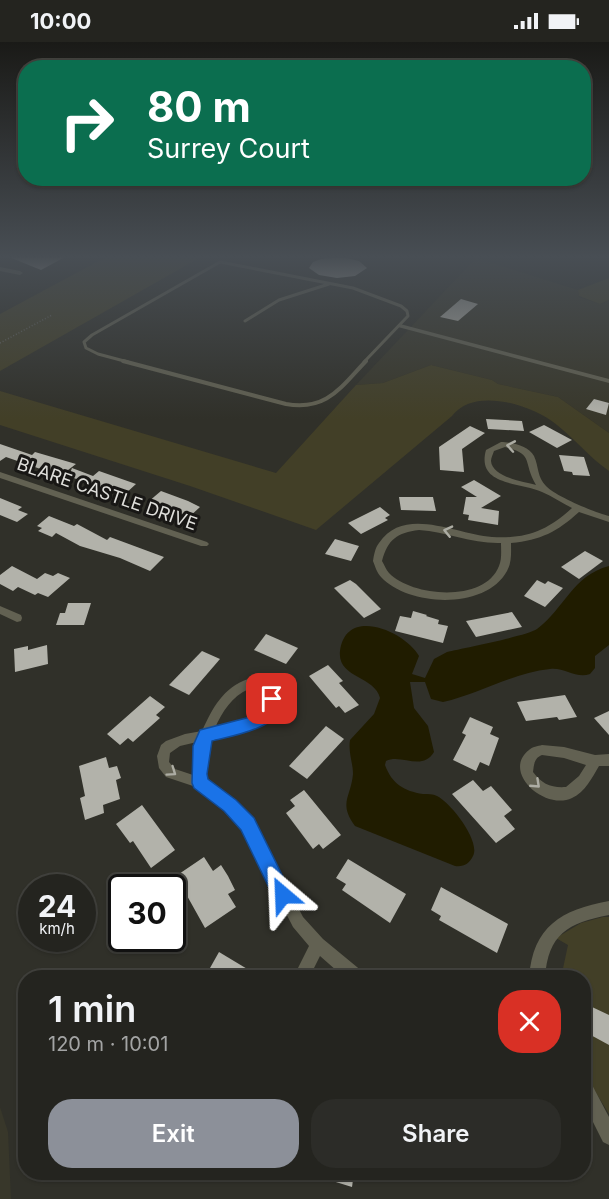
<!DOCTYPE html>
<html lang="en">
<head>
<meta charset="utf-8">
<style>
  body { margin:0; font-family:Inter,sans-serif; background:#2c2c28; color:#f1f3f6; height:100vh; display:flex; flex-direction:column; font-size:22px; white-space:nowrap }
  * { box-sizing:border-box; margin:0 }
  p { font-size:20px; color:#a3a4a4 }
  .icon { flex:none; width:33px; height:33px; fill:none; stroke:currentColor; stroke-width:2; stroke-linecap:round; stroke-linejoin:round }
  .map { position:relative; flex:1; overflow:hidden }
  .details { position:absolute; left:18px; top:928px; width:573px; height:210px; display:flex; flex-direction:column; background:#24241f; border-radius:24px; box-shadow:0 2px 4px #0004,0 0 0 2px #41413d }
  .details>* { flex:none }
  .hud { position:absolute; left:18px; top:18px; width:573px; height:126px; border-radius:24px; box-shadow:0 2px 4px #0004,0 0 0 2px #41413d; background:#0b6e4f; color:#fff; overflow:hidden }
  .speed { position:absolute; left:18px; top:832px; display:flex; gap:12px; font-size:30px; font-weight:700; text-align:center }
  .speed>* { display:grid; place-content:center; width:78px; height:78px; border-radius:50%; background:#24241f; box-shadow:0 2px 4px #0004,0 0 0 2px #41413d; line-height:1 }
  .speed small { font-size:15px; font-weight:400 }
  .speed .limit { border:3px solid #111; border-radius:9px; background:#fff; color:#111 }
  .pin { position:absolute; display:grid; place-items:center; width:51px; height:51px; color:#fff; margin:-26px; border-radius:12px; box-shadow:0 3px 9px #0006 }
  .me { position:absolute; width:66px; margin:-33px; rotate:334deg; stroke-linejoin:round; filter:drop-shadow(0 0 4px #0008) }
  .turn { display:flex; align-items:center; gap:21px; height:126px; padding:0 30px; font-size:27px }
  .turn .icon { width:78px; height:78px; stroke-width:2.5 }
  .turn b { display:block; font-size:42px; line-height:51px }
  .round { display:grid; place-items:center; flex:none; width:63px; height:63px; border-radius:24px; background:#2c2c28 }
  .head { display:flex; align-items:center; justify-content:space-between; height:102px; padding:0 30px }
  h1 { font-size:36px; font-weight:600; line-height:45px }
  .button { display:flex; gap:12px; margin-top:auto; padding:12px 30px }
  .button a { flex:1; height:69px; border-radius:24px; background:#8c9099; color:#fff; font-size:24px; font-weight:600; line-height:69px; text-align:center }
  .button a+a { background:#2c2c28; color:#f1f3f6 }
  .status { display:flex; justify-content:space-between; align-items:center; height:42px; padding:0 30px; background:#24241f; direction:ltr }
  .status svg { height:16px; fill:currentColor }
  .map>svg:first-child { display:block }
  .built { fill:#38372a }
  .green { fill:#423f27 }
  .water { fill:#201c00 }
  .building { fill:#b2b2aa }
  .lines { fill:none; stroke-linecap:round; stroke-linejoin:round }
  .path { stroke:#65655f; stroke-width:1.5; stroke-dasharray:1 2; stroke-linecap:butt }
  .service-far1 { stroke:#626152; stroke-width:3 }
  .service { stroke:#626152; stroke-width:4 }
  .minor { fill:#626152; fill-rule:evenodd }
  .oneway { stroke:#adada4 }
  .route { fill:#1a73e8; stroke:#114b97; stroke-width:1.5 }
  .labels { text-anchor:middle; stroke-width:6; stroke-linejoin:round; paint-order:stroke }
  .street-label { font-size:18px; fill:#dfdfdb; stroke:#181715 }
</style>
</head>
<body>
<div class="status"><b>10:00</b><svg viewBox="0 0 49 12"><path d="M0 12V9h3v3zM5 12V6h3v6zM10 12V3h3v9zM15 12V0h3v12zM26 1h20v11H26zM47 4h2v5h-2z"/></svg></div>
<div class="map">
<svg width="609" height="1157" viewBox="0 0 609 1157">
  <rect width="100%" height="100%" fill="#303029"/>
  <g class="built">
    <path d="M476,216l102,32 1,7 21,7 9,-4v133l-51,-36 -60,-13 -6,-4 -61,-15 -48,18 -27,2z"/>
    <path d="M0,1065l8,25 3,67h-11z"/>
  </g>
  <g class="green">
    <path d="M106,215h95l-201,114v-57z"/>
    <path d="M609,236v22l-9,4 -21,-8 -1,-6z"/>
    <path d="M431,323l61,15 6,4 60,13 51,36v38c-20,-14 -34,-32 -52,-46 -24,-20 -83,-39 -105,-9l-136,114 -126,-44 -190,-61v-34l276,82 80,-88 27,-2z"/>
    <path d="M603,875h6v197l-25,-41v-95h-23l7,-33 -12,-7 25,-15z"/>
  </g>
  <path class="water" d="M609,524v79l-14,11v12l-5,6c-14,5 -26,-7 -40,-5 -38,4 -71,25 -107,33l-12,-3 -6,-17h-15l4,26 14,18 6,26c-12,20 -33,1 -48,9l-1,4c7,19 19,26 38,29 5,0 10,0 14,2 13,6 44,45 36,60 -4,8 -9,11 -18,10l-100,-40c-17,-23 -4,-29 -2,-52 0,-11 -5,-22 -3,-34l24,-26 6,-16c-5,-22 -43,-20 -40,-47 6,-46 66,-19 79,5l-7,18 13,4 9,-19 13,-7c16,-4 80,-16 90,-23 28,-21 35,-53 72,-63z"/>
  <g class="building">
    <path d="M9,215h56l-24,13z"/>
    <path d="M342,215l17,4 8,7 -12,8 -18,2 -18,-3 -10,-7 4,-6 8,-3z"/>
    <path d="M461,257l17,5 -20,17 -18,-4z"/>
    <path d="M594,357l15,4 -3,12 -20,-6z"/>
    <path d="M486,377l36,2 2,10 -36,-2z"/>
    <path d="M544,383l28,15 -15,8 -28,-16z"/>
    <path d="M470,384l15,7 -23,16 2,23 -24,-2 -1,-23z"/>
    <path d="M0,402l32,11 3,-3 41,12 -12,9 -8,-3 -4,3 -46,-16 -6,4z"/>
    <path d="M559,413l25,2 6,19 -17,-1 -1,-3 -8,-1z"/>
    <path d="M72,426l21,8 6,-5 37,13 -11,10 -11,-4 -4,3 -41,-17z"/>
    <path d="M474,438l27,16 -20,12 18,3 -1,14 -30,-5 1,-5 -6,-1 3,-17h11l-16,-10z"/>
    <path d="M161,449l27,10 12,6 -12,11 -40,-16z"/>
    <path d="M399,455h34l3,14 -35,-1z"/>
    <path d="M0,456l22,9 -4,3 10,4 -11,8 -17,-7z"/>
    <path d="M380,465l10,8 -5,3 3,2 -27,14 -13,-11z"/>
    <path d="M49,474l25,10 3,-2 30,16 3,-3 54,20 -14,14 -30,-13 -40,-12 -24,-13 -4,4 -14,-6 4,-3 -5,-2z"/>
    <path d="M335,497l24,7 -8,15 -26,-7z"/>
    <path d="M585,509l18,10 -24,18 -18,-12z"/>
    <path d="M12,524l25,13 8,-6 8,3 5,-3 12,5 -22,19 -10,-4 -3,2 -17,-8 -5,4 -13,-7v-9z"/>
    <path d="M350,538l6,4 25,25 -17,9 -30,-30z"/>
    <path d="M537,538l8,4 3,-3 15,7 -18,19 -21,-11z"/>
    <path d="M68,561h23l-7,22h-28l4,-12h5z"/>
    <path d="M413,569l14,4 -1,1 13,4 -1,4 10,2 -5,17 -48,-12 5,-15 11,2z"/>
    <path d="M512,570l10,15 -46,10 -10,-16z"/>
    <path d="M266,592l32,14 -12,16 -32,-14z"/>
    <path d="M47,603l1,19 -33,8 -1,-23 14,-3v4z"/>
    <path d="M202,609l18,8 -31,36 -20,-10z"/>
    <path d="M328,623l15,16 -4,2 20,22 -14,8 -6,-7 -3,2 -27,-32z"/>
    <path d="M565,653l12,22 -18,3 -2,-3 -31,4 -9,-19z"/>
    <path d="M150,654l15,11 -9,8 4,3 -27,24 -5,-4 -8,7 -13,-11z"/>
    <path d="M609,669v24l-15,-17z"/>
    <path d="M470,675l23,10 -3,7 9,4 -10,28 -9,-4 -4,9 -23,-11 13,-25 -4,-2z"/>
    <path d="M326,684l18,13 -37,40 -18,-13z"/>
    <path d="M106,715l3,11 8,-2 4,12 -5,2 4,19 -17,6 1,8 -19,7 -5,-22 5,-2 -6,-30z"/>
    <path d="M473,738l10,11 8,-5 21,24 -8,6 11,13 -19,14 -44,-49z"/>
    <path d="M304,748l37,45 -18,14 -4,-5 -6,5 -27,-36 9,-7 -5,-6z"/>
    <path d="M142,763l33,45 -24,18 -18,-27 -3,2 -14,-19z"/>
    <path d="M204,815l9,14 8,-6 7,11 7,14 -7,4 8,13 -31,21 -29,-52z"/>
    <path d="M348,817l58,35 -16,29 -48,-33 4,-6 -10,-6z"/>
    <path d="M441,845l67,37 -11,29 -58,-33 2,-4 -10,-6z"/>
    <path d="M219,910l43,26h-36l-16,-10z"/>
    <path d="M592,965l17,8v30l-22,-12z"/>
    <path d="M313,1131h41l-2,14 -39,-12z"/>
  </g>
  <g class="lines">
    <path class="path" d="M0,301l52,-28"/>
    <g class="service-far1">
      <path d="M245,279l34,-21 50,-16"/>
      <path d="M128,320l-30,-8 -12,-6 -2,-6 8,-7 128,-73 133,26 48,18 6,5 1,5 -44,46"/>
    </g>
    <path class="service" d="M123,319l163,43c41,7 54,-16 80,-43"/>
    <g class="minor">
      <path d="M0,225l20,4 3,2 -3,2 -20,-4z"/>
      <path d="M400,282l209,55v4l-211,-56 -1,-1z"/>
      <path d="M501,400c10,0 28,4 33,14 5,11 3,21 12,30 9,10 50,27 63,30v6l-30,-10c-22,20 -38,28 -68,31 0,9 1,19 -4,28 -21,39 -98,36 -126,6 -4,-4 -6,-11 -8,-16 1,-6 2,-13 6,-18 26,-38 78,-8 113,-6 34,2 55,-6 80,-29 -10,-5 -20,-12 -30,-16 -22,-10 -66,-6 -56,-42zM505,405c30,8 17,14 31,38 -12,-3 -44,-8 -45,-24 0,-3 2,-7 3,-10zM419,488c28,2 54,14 82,13 0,8 1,16 -2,23 -14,37 -87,31 -110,7 -3,-3 -5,-9 -7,-12 6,-22 15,-28 37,-31z"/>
      <path d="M0,430l207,70 2,2 -2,2h-6l-201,-68z"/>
      <path d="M0,564l21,9 1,3 -1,3 -4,1 -17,-8z"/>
      <path d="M248,637c18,3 38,13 27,34 -3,5 -8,11 -14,13 -15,8 -34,10 -51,14l-4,19v21l29,22 18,17 50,98 20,22 40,33 2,6h-20l-25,-22 -11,22h-16l16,-32 -16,-19 -50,-98 -18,-19 -29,-23 -30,-10 -7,-9 -2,-12 4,-11 5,-4 19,-7 17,-3c11,-24 21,-43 46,-52zM249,647l8,1 9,7c3,26 -33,27 -51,31 7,-16 17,-32 34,-39zM197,700l-3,12 -1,21 -18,-6 -6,-7 1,-9 10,-7z"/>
      <path d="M542,703l22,2 31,8 14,-1v12h-10c-7,12 -14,26 -27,32 -27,13 -71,-26 -43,-48 3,-3 9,-4 13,-5zM542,713l22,3 22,7 -7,11 -13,11c-15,1 -24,-3 -33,-15 1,-7 1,-14 9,-17z"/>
      <path d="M609,859v14c-41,8 -61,19 -64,63h-16c4,-52 32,-68 80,-77z"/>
      <path d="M584,1036l6,3 19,36v28l-6,-3 -19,-38z"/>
    </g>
  </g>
  <defs><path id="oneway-chevron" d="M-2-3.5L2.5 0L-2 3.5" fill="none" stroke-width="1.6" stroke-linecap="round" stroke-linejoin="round" transform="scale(1.5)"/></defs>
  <g class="oneway">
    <use href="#oneway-chevron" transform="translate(511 404) rotate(-170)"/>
    <use href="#oneway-chevron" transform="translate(448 489) rotate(-167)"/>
    <use href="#oneway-chevron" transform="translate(172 730) rotate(35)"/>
    <use href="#oneway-chevron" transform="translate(536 742) rotate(43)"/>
  </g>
  <linearGradient id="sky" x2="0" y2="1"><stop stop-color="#1a1a17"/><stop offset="0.57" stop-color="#484e54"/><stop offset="1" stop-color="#484e54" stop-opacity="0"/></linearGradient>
  <rect width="609" height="377" fill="url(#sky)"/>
  <path class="route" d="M272,651l6,1c16,33 -48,42 -66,47l-5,33 1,5 28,21 18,18 38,77 -2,7 -7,3 -7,-3 -35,-72 -17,-19 -30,-23 -2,-5 1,-37 7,-16 54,-14 9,-7 4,-15z"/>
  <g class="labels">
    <g class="street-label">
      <text transform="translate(107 452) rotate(19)" y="6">BLARE CASTLE DRIVE</text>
    </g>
  </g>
</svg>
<div class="speed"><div>24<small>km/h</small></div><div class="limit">30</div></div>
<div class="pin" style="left:272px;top:657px;background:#d93025"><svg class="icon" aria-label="arrive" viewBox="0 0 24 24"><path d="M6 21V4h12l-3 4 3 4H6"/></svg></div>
<svg class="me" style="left:283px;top:853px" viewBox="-20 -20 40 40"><path d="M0-17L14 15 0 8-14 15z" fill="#1a73e8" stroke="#fff" stroke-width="4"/></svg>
<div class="hud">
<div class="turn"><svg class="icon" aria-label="right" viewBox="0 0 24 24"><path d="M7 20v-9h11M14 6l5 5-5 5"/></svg><div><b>80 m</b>Surrey Court</div></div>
</div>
<section class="details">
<div class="head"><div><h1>1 min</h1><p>120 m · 10:01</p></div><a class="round" style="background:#d93025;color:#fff"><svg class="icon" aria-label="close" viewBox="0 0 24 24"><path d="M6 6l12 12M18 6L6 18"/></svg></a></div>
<div class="button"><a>Exit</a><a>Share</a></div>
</section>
</div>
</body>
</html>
